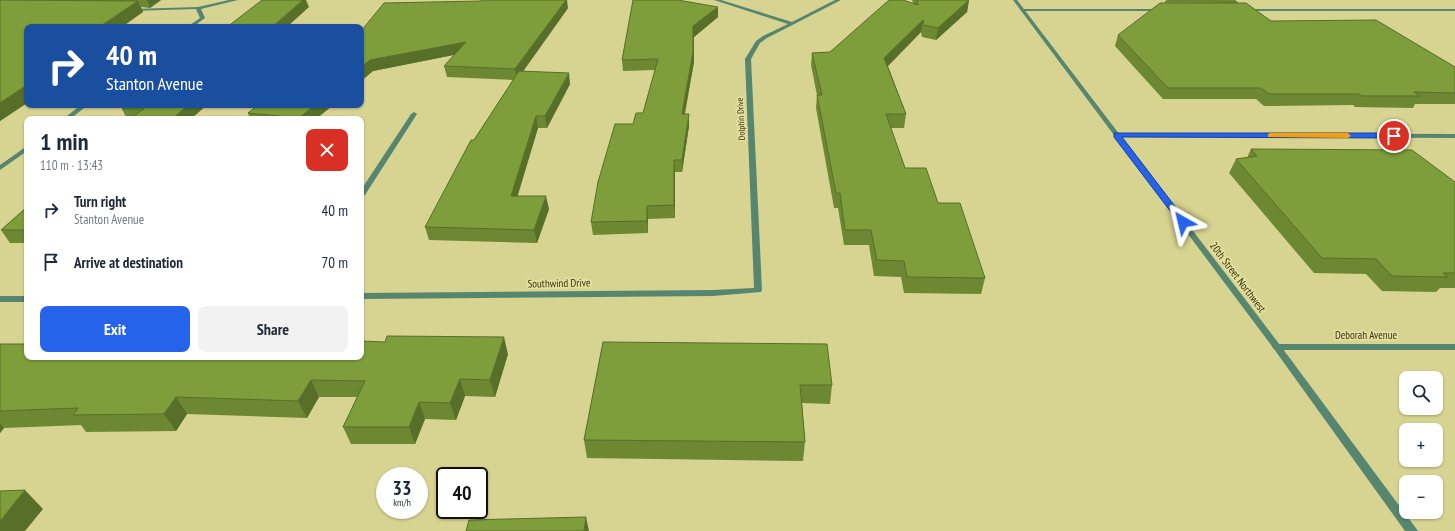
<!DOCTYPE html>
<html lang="en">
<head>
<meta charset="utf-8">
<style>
  body { margin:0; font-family:"PT Sans Narrow",sans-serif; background:#f2f2f3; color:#1f2937; height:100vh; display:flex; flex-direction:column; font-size:15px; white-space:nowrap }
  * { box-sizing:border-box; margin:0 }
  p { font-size:13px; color:#747a83 }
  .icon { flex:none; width:22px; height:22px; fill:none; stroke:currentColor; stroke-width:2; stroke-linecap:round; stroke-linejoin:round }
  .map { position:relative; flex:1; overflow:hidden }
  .sheet { position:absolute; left:24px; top:116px; width:340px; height:244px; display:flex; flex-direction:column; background:#fff; border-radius:8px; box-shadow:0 1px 3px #0004 }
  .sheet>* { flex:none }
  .banner { position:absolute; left:24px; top:24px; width:340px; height:84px; border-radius:8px; box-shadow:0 1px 3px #0004; background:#1a4fa0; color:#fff; overflow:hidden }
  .fabs { position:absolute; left:1399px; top:371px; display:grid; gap:8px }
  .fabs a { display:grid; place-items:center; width:44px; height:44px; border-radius:8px; background:#fff; box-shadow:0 1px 3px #0004; font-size:20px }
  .speed { position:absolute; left:376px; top:467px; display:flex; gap:8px; font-size:20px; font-weight:700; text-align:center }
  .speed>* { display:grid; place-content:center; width:52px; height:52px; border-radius:50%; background:#fff; box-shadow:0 1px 3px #0004; line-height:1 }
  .speed small { font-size:10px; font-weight:400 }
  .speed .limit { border:2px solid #111; border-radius:6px; background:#fff; color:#111 }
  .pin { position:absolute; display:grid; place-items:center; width:34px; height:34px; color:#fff; margin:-17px; border:2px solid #fff; border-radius:50%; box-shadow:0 1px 4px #0007 }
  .me { position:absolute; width:44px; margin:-22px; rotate:323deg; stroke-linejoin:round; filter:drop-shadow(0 0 3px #0008) }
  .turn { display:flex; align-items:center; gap:14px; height:84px; padding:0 16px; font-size:18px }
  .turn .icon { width:52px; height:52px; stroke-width:2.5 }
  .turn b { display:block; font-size:28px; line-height:34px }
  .round { display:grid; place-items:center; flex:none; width:42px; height:42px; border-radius:8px; background:#f2f2f3 }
  .headline { display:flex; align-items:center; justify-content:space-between; height:68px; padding:0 16px }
  h1 { font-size:24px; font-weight:700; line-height:30px }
  .primary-button { display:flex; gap:8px; margin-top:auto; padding:8px 16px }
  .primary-button a { flex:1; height:46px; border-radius:8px; background:#2563eb; color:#fff; font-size:16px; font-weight:700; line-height:46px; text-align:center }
  .primary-button a+a { background:#f2f2f3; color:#1f2937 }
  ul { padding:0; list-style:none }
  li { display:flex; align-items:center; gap:12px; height:52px; padding:0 16px }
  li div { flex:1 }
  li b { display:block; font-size:15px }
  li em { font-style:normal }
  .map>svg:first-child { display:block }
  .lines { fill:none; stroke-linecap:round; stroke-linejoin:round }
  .minor { fill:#568570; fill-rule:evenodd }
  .tertiary { fill:#568570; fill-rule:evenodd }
  .wall { fill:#6c8832 }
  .shaded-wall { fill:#586f29 }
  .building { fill:#7d9e3a; stroke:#586f29 }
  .route { fill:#2563eb; stroke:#184099 }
  .slow { fill:#f59e0b }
  .labels { text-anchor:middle; stroke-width:3.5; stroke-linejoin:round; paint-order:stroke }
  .far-street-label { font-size:9px; fill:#353317; stroke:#e4e09c }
  .street-label { font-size:11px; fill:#353317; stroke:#e4e09c }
</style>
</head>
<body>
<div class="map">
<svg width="1455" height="531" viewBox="0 0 1455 531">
  <rect width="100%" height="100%" fill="#d7d390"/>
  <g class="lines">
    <g class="minor">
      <path d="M229,0h9l-37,9 4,9 -12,9h-6l13,-9 -4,-9 -64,2 -2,-1 2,-1 66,-2z"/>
      <path d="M714,0h7l71,22 43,-22h6l-74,38 -7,5 -9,16 11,231 -1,2 -48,4 -352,3v-6l352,-3 41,-2 -9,-229 11,-18 7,-5 25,-12z"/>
      <path d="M1020,9h140l2,1 -2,1h-138l-2,-1z"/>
      <path d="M1244,9h211v2h-209l-2,-1z"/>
      <path d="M81,105h7l-18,14h-7z"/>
      <path d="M414,112l3,2 -52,81 -4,2v-7l50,-76z"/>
      <path d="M1117,133l338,1v4l-340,-2v-2z"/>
      <path d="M27,146v5l-27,19v-5z"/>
      <rect x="0" y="296" width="27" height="6"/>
      <path d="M1277,344h178v6h-178l-3,-1 -2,-2 2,-2z"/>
    </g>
    <path class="tertiary" d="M1013,0h4l263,345 138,186h-13l-131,-182z"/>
  </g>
  <g class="wall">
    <path d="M0,0h161l-11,8 -9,-1 2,5 -116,15v76l-27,18z"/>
    <path d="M912,0h57l-2,12 -31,28 -14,-3 -1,-5 -33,34 18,48 -2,14h-13l14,40 33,35 47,75 -4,16 -77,-1 -3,-16 -27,-1 -5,-31h-25l-6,-37h-4l-18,-100 1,-13 -6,-30 1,-12 18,-1 83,-49z"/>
    <path d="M1237,2l34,19 184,46v37h-40l-2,4 -58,-1 -2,-2 -89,1 -8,-7h-93l-48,-53 3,-11 47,-32z"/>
    <path d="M718,7v10l-24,20v25l-9,52 4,12 -7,46h-7v46l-27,1v14l-55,2 -2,-13 42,-98 10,-11 12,-43 -32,1 -1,-11z"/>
    <path d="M568,8l-45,63 47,13 -23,44h-9l-21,68 32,13 -12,34 -108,-3 -4,-13 49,-87 39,-60 -66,-3 -3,-11 10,-11 -81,16 -12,10v-50z"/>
    <path d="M126,105l65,14h-64l-5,-10z"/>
    <path d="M258,105h75l-17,14h-66l-2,-6z"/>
    <path d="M1251,149l204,33v106h-15l-4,4 -54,-1 -16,-17 -52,-1 -85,-100 7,-14 11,-1z"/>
    <path d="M27,207v36h-17l-9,-13z"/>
    <path d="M603,342l229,43 -2,19 -28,-1 3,39 -2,19 -216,-3 -3,-18z"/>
    <path d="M0,344l508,10 -13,43 -30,-1 -9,24 -31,-1 -10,25h-64l-8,-17 14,-30h-38l-12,21 -120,-4 -11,17 -90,1 -5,-7 -77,3 -4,5z"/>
  </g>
  <g class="shaded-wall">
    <path d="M147,0h14l-11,8z"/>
    <path d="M303,0h3l3,7 -22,20h-15z"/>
    <path d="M566,0h1l1,8 -51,72 -2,-11z"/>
    <path d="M969,0l-2,12 -31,28 2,-12z"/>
    <path d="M138,1l5,11 -21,15h-23z"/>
    <path d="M718,7v10l-24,20v25l-12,64v-12l11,-88z"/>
    <path d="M923,20l-2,12 -38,39 1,-13z"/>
    <path d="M466,42l2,10 -95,19 -12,10v-14l9,-7z"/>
    <path d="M569,73l1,11 -23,44 -2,-12z"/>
    <path d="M27,85v18l-27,18v-18z"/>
    <path d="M188,105h19l-16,14h-19z"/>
    <path d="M315,105h18l-17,14h-16l-1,-1z"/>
    <path d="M689,114v12l-7,46v-12z"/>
    <path d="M536,116l2,12 -24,80 -3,-12z"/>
    <path d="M674,160l1,12v46l-1,-13z"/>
    <path d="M546,196l3,13 -12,34 -3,-13z"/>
    <path d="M647,206l1,13v14l-1,-12z"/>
    <path d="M504,337l4,17 -13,43 -5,-17z"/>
    <path d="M460,379l5,17 -9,24 -6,-17z"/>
    <path d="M311,380l8,17 -12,21 -9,-17z"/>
    <path d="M176,397l11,17 -11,17 -12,-17z"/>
    <path d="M419,402l6,17 -10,25 -6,-17z"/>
    <path d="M0,423l4,5 -4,5z"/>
    <path d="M25,490l18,19 -18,22h-25v-10z"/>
    <path d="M586,517l3,14h-5z"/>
  </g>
  <g class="building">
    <path d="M0,0l138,1 -39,26h-72v58l-27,18z"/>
    <path d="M262,0h41l-31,27h-45z"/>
    <path d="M482,0h84l-51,69 -71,-3 22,-24 -96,18 -9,7v-36l23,-28 97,-2z"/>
    <path d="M633,0h45l40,7 -25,19v26l-11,62h7l-7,46h-8v45l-27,1v15l-56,1 7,-40 17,-58h18l3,-11h7l15,-54 -36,1z"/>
    <path d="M889,0h14l15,5 -1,-5h52l-31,28 -14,-3 -1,-5 -39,38 22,56h-20l19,54h21l12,35h22l25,75 -78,-1 -3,-16 -27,-1 -6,-30h-26l-5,-37h-4l-19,-98h5l-10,-42 18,-1z"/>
    <path d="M1168,0h66l3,2h-72z"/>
    <path d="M1160,3h86l25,18 105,-1 79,47v26l-41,-1 6,4h-59l-2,-2h-90l-8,-6h-93l-50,-53z"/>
    <path d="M519,71l50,2 -24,43h-9l-25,80h35l-12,34 -109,-3 46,-87h3z"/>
    <path d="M126,105h62l-16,14h-42l14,-10h-22z"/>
    <path d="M258,105h57l-16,13 -51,-5z"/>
    <path d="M1251,149l161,1 43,32v91h-12l5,4 -56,-1 -16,-17 -54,-1 -86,-99 21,-3z"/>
    <path d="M27,207v23h-26z"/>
    <path d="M387,336l117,1 -14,43 -30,-1 -10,24 -31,-1 -10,25h-66l22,-46 -54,-1 -13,21 -122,-4 -12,17 -91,1 5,-7 -78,3v-67h27v13h334v-16l24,1z"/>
    <path d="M603,342l224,2 5,41h-32l5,57 -221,-2z"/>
    <path d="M25,490l-25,31v-30z"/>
    <path d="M586,517l-2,14h-118l3,-11z"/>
  </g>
  <path class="route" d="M1114,133h280l3,3 -3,2 -272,-1 65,85 -4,3 -3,-1 -66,-87z"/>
  <path class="slow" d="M1270,133h78l3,3 -3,2 -80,-1v-3z"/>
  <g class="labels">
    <g class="far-street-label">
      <text transform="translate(741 119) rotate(-93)" y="3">Dolphin Drive</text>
    </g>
    <g class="street-label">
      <text transform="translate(1238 277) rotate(53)" y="4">20th Street Northwest</text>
      <text transform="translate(559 283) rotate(-1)" y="4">Southwind Drive</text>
      <text x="1366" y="339">Deborah Avenue</text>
    </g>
  </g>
</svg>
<div class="fabs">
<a><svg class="icon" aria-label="search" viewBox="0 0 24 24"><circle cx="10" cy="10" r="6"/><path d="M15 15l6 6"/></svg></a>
<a>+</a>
<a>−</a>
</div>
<div class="speed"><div>33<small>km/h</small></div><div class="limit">40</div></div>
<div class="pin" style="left:1394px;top:136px;background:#d93025"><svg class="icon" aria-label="arrive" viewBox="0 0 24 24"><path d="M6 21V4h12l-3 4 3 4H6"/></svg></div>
<svg class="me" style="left:1183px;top:222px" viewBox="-20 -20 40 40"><path d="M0-17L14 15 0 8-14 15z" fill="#2563eb" stroke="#fff" stroke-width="4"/></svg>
<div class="banner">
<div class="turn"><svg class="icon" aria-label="right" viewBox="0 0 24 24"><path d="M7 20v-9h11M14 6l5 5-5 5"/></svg><div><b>40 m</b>Stanton Avenue</div></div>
</div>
<section class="sheet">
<div class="headline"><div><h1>1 min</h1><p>110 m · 13:43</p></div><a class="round" style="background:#d93025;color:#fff"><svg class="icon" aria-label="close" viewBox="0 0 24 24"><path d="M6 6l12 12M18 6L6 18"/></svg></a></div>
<ul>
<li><svg class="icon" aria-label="right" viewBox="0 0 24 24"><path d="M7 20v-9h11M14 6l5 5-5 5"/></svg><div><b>Turn right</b><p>Stanton Avenue</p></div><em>40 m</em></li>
<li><svg class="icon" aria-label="arrive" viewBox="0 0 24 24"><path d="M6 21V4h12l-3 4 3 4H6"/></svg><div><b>Arrive at destination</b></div><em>70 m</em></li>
</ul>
<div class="primary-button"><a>Exit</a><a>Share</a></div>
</section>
</div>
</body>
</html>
